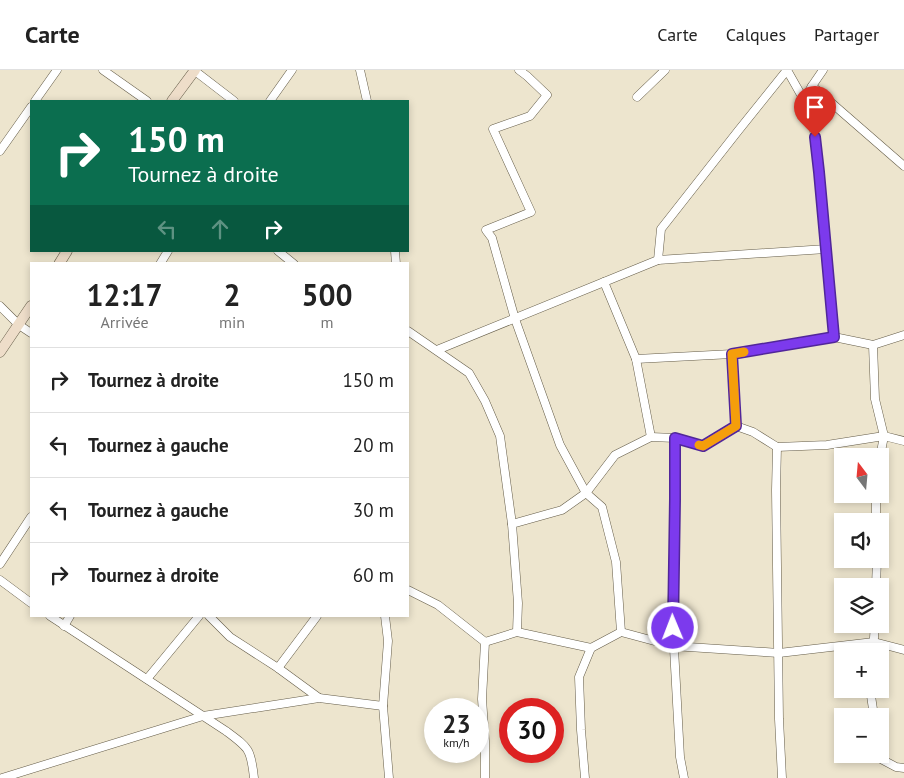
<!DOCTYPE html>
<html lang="fr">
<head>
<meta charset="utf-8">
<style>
  body { margin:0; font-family:"PT Sans",sans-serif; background:#f2f2f2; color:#222; height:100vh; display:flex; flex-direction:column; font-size:19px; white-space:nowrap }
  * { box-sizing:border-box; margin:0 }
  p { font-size:16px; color:#767676 }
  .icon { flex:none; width:28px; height:28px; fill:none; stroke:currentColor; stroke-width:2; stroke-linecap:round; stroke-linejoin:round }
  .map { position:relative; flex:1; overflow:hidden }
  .drawer { position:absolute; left:30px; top:192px; width:379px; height:355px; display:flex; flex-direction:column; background:#fff; border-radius:0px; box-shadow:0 2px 8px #0003 }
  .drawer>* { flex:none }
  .banner { position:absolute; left:30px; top:30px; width:379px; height:152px; border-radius:0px; box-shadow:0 2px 8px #0003; background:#0b6e4f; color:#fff; overflow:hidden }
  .needle { width:32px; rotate:344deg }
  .fabs { position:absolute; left:834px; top:378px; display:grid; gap:10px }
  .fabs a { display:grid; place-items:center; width:55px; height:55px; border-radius:0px; background:#fff; box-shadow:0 2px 8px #0003; font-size:25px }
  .speed { position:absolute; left:424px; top:628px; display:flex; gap:10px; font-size:25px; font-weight:700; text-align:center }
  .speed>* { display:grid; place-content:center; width:65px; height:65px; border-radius:50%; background:#fff; box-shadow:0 2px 8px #0003; line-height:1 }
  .speed small { font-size:12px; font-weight:400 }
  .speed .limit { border:8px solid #d22; background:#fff; color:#111 }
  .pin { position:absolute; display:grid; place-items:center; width:42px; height:42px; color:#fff; margin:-51px -21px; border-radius:50% 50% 50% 0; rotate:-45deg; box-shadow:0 0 5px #0007 }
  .pin .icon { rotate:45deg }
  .me { position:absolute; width:55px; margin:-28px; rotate:359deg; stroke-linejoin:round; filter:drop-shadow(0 0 4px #0008) }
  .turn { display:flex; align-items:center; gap:18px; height:105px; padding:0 15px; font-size:22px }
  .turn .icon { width:65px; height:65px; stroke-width:2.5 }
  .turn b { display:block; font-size:35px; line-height:42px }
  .lanes { display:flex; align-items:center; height:48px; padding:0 15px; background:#0003; justify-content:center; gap:25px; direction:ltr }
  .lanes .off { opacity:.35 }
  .eta { display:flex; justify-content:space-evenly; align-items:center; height:85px; text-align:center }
  .eta b { font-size:30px; font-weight:800; line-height:35px }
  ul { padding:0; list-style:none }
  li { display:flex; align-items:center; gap:15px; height:65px; padding:0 15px; border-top:1px solid #e0e0e0 }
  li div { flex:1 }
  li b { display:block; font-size:19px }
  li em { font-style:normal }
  header { display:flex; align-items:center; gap:30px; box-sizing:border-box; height:70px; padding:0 25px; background:#fff; border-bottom:1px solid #e0e0e0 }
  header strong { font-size:24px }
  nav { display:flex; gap:28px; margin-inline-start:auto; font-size:18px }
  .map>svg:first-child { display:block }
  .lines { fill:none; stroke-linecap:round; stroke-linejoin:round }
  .minor-casing { stroke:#645c48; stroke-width:9 }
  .secondary-casing { stroke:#645c48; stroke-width:11 }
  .minor { stroke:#fff; stroke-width:8 }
  .secondary { stroke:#eeddc9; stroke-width:10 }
  .route-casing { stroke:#51269a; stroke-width:12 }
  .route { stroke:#7c3aed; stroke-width:9 }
  .slow { stroke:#f59e0b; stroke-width:9 }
</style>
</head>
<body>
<header>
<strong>Carte</strong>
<nav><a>Carte</a><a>Calques</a><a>Partager</a></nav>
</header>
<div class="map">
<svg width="904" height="708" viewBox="0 0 904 708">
  <rect width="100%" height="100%" fill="#ede5ce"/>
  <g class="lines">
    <g class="minor-casing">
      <g id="minor">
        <path d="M103,0l44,31"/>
        <path d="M360,0l7,31"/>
        <path d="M519,0l8,6 20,19 -17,21 -37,13 38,83 -45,18 6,8 23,81 45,126 26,48 16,14 14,55 5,70"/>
        <path d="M823,0l-11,16 -8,14 9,21 6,51 15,165"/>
        <path d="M195,1l39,30"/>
        <path d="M812,16l92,80"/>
        <path d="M637,27l28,-27"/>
        <path d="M35,31l22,-31"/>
        <path d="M270,31l22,-31"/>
        <path d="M0,81l31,-44"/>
        <path d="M278,181l16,13"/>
        <path d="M395,181l1,13"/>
        <path d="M658,190l3,-31 77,-98 49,-61 17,30"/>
        <path d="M160,194l8,-13"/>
        <path d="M604,212l32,77 15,78"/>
        <path d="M0,236l19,19 12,8"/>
        <path d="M408,261l61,42 16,28 15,35 12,88"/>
        <path d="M873,275l2,54 9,37 -4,21"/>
        <path d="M437,280l221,-90 168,-11"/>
        <path d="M732,284l4,72"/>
        <path d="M636,289l96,-5 102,-17 39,8 31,-10"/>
        <path d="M675,368v61l-3,113 8,145 4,21"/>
        <path d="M777,377l-1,43 3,229 3,59"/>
        <path d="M876,424v27"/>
        <path d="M0,494l31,-47"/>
        <path d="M0,510l31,23"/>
        <path d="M876,516l1,-27"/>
        <path d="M408,520l30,15 47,37 -3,57 3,42v37"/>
        <path d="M50,546l176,115c23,17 25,18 28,47"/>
        <path d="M209,546l21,21 48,31 41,30"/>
        <path d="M385,546l3,25 -5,65 6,72"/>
        <path d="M64,556l6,-10"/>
        <path d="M517,562l74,16"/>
        <path d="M485,572l32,-10 1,-29 -6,-79 50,-14 24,-17 29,-38 36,-18 24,1 28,8 33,-20 17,6 24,15 50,-2 57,-9 20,5"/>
        <path d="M873,581l2,-27"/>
        <path d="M278,598l39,-52"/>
        <path d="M147,609l52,-63"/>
        <path d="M870,619l4,27"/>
        <path d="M880,683l1,6 15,8 8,1"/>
        <path d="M2,708l201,-62 116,-18 64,8"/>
        <path d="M585,708l-4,-48 -2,-53 12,-29 30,-16 52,14 106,7 95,-11 30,8"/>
      </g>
    </g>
    <g class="secondary-casing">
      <g id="secondary">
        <path d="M172,31l23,-31"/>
        <path d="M59,194l8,-13"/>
        <path d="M0,282l31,-46"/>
      </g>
    </g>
    <use href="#minor" class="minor"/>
    <use href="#secondary" class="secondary"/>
  </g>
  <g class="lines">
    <g class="route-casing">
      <path id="route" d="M673,558l2,-129v-61l28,8 33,-20 -4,-72 102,-17 -15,-165 -4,-35"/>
    </g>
    <use href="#route" class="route"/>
    <path class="slow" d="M699,375l4,1 33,-20 -4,-72 12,-2"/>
  </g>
</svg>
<div class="fabs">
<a><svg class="needle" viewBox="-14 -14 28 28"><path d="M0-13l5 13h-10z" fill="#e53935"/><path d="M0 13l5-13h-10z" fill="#767676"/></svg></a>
<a><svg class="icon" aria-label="sound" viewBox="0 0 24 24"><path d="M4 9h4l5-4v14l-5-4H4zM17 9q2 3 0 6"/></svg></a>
<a><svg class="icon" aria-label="layers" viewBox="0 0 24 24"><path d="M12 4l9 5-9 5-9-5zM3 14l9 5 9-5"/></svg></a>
<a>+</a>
<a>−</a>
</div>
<div class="speed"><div>23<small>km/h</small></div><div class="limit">30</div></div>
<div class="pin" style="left:815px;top:67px;background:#d93025"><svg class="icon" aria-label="arrive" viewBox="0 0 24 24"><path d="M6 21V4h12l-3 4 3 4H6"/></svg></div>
<svg class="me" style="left:673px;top:558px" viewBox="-20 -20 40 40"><circle r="17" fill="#7c3aed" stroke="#fff" stroke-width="3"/><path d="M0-11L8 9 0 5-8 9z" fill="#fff"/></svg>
<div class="banner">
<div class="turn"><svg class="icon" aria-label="right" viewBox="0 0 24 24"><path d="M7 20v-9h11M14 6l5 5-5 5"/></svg><div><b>150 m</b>Tournez à droite</div></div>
<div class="lanes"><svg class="icon off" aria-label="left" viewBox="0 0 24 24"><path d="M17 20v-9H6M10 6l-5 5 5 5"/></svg><svg class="icon off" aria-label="ahead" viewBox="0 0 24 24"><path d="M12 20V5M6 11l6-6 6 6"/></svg><svg class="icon" aria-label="right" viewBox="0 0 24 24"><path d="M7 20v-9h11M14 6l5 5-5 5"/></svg></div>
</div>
<section class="drawer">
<div class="eta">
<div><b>12:17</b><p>Arrivée</p></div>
<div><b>2</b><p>min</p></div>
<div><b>500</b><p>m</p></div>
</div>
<ul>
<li><svg class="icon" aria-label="right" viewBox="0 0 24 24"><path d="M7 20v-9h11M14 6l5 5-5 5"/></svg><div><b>Tournez à droite</b></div><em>150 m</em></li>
<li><svg class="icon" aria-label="left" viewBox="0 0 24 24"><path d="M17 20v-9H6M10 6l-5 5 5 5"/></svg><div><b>Tournez à gauche</b></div><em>20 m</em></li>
<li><svg class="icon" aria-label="left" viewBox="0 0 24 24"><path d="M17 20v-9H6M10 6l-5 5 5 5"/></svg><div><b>Tournez à gauche</b></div><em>30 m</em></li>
<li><svg class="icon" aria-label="right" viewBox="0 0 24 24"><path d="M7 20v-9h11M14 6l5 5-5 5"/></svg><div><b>Tournez à droite</b></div><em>60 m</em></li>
</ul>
</section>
</div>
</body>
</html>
